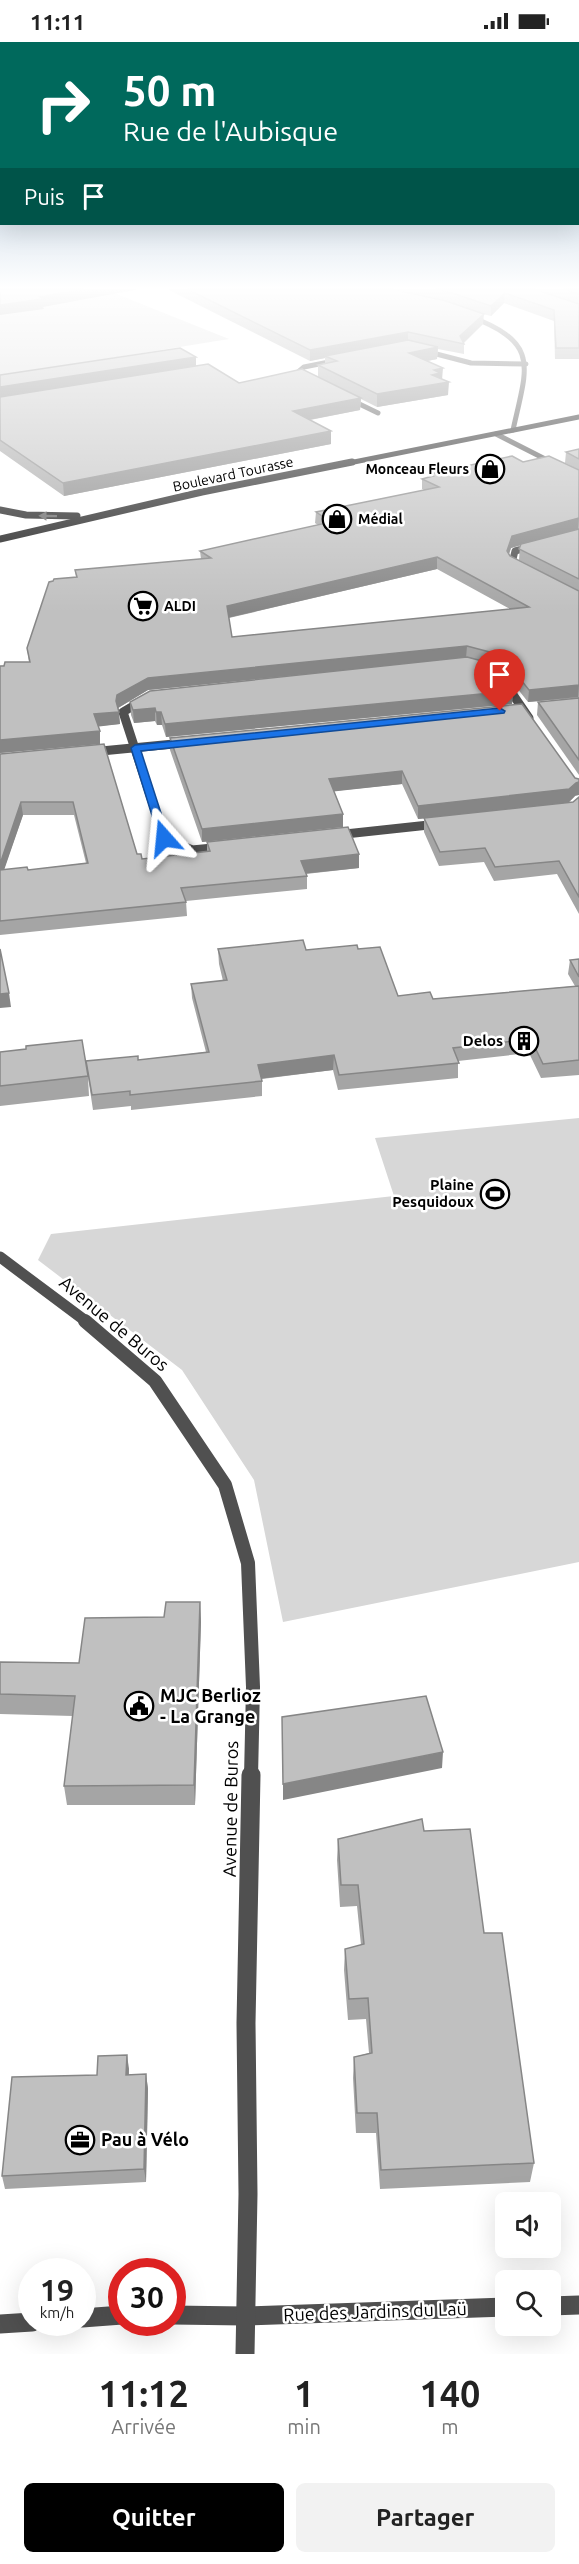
<!DOCTYPE html>
<html lang="fr">
<head>
<meta charset="utf-8">
<style>
  body { margin:0; font-family:Ubuntu,sans-serif; background:#f2f2f2; color:#222; height:100vh; display:flex; flex-direction:column; font-size:22px; white-space:nowrap }
  * { box-sizing:border-box; margin:0 }
  p { font-size:20px; color:#767676 }
  .icon { flex:none; width:33px; height:33px; fill:none; stroke:currentColor; stroke-width:2; stroke-linecap:round; stroke-linejoin:round }
  .map { position:relative; height:2312px; overflow:hidden }
  .details { display:flex; flex-direction:column; background:#fff; flex:1 }
  .details>* { flex:none }
  .banner { position:absolute; left:0px; top:0px; width:579px; height:183px; box-shadow:0 6px 24px #0002; background:#00695c; color:#fff; overflow:hidden }
  .fabs { position:absolute; left:495px; top:2150px; display:grid; gap:12px }
  .fabs a { display:grid; place-items:center; width:66px; height:66px; border-radius:9px; background:#fff; box-shadow:0 6px 24px #0002; font-size:30px }
  .speed { position:absolute; left:18px; top:2216px; display:flex; gap:12px; font-size:30px; font-weight:700; text-align:center }
  .speed>* { display:grid; place-content:center; width:78px; height:78px; border-radius:50%; background:#fff; box-shadow:0 6px 24px #0002; line-height:1 }
  .speed small { font-size:15px; font-weight:400 }
  .speed .limit { border:9px solid #d22; background:#fff; color:#111 }
  .pin { position:absolute; display:grid; place-items:center; width:51px; height:51px; color:#fff; margin:-62px -26px; border-radius:50% 50% 50% 0; rotate:-45deg; box-shadow:0 0 6px #0007 }
  .pin .icon { rotate:45deg }
  .me { position:absolute; width:66px; margin:-33px; rotate:342deg; stroke-linejoin:round; filter:drop-shadow(0 0 4px #0008) }
  .turn { display:flex; align-items:center; gap:21px; height:126px; padding:0 24px; font-size:27px }
  .turn .icon { width:78px; height:78px; stroke-width:2.5 }
  .turn b { display:block; font-size:42px; line-height:51px }
  .then { display:flex; align-items:center; height:57px; padding:0 24px; background:#0003; gap:12px; font-size:22px }
  .eta { display:flex; justify-content:space-evenly; align-items:center; height:102px; text-align:center }
  .eta b { font-size:36px; font-weight:700; line-height:42px }
  .cta { display:flex; gap:12px; margin-top:auto; padding:12px 24px }
  .cta a { flex:1; height:69px; border-radius:9px; background:#000; color:#fff; font-size:24px; font-weight:700; line-height:69px; text-align:center }
  .cta a+a { background:#f2f2f2; color:#222 }
  .status { display:flex; justify-content:space-between; align-items:center; height:42px; padding:0 30px; background:#fff; direction:ltr }
  .status svg { height:16px; fill:currentColor }
  .map>svg:first-child { display:block }
  .green { fill:#d7d7d7 }
  .lines { fill:none; stroke-linecap:round; stroke-linejoin:round }
  .service { stroke:#505050; stroke-width:5 }
  .minor-far5 { stroke:#505050; stroke-width:5 }
  .minor-far4 { stroke:#505050; stroke-width:7 }
  .minor-far3 { stroke:#505050; stroke-width:9 }
  .minor-far2 { stroke:#505050; stroke-width:11 }
  .minor-far1 { stroke:#505050; stroke-width:14 }
  .minor { stroke:#505050; stroke-width:19 }
  .secondary-far1 { stroke:#1d1d1d; stroke-width:5 }
  .secondary { stroke:#1d1d1d; stroke-width:7 }
  .wall { fill:#a5a5a5; fill-rule:evenodd }
  .shaded-wall { fill:#868686 }
  .building { fill:#c0c0c0; stroke:#868686; stroke-width:1.5; fill-rule:evenodd }
  .oneway { fill:#616161 }
  .route { fill:#1a73e8; stroke:#114b97; stroke-width:1.5 }
  .labels { text-anchor:middle; stroke-width:5; stroke-linejoin:round; paint-order:stroke }
  .far-poi-label { font-size:14px; font-weight:bold; fill:#000; stroke:#fff; text-anchor:start }
  .far-street-label { font-size:14px; fill:#000; stroke:#fff }
  .poi-label { font-size:15px; font-weight:bold; fill:#000; stroke:#fff; text-anchor:end }
  .near-street-label { font-size:18px; fill:#000; stroke:#fff }
  .near-poi-label { font-size:18px; font-weight:bold; fill:#000; stroke:#fff; text-anchor:start }
</style>
</head>
<body>
<div class="status"><b>11:11</b><svg viewBox="0 0 49 12"><path d="M0 12V9h3v3zM5 12V6h3v6zM10 12V3h3v9zM15 12V0h3v12zM26 1h20v11H26zM47 4h2v5h-2z"/></svg></div>
<div class="map">
<svg width="579" height="2312" viewBox="0 0 579 2312">
  <rect width="100%" height="100%" fill="#fff"/>
  <g class="green">
    <path d="M104,247l125,50 -229,37v-77z"/>
    <path d="M579,1076v444l-296,60 -29,-142 -72,-110 -144,-110 13,-26 343,-38 -19,-58z"/>
  </g>
  <g class="lines">
    <g class="service">
      <path d="M421,308l50,13 55,1"/>
      <path d="M305,335l-8,-4 7,-6 35,-7"/>
      <path d="M347,356l31,15"/>
    </g>
    <g class="minor-far5">
      <path d="M469,274c72,27 58,50 44,114"/>
      <path d="M496,392l59,30"/>
    </g>
    <g class="minor-far4">
      <path d="M552,420l27,14"/>
      <path d="M520,526l-8,-5 3,-12 19,-5"/>
    </g>
    <g class="minor-far3">
      <path d="M505,641l24,35"/>
      <path d="M145,657l-22,13 41,126 28,12 31,-3"/>
      <path d="M91,710l93,-9"/>
      <path d="M336,793l102,-11"/>
    </g>
    <path class="minor-far2" d="M0,1215l87,65"/>
    <path class="minor-far1" d="M85,1279l70,60 70,104 23,78 5,124 -2,90"/>
    <g class="minor">
      <path d="M550,2264l29,-1"/>
      <path d="M172,2273l73,1 261,-9"/>
      <path d="M82,2276l40,-3"/>
      <path d="M0,2282l32,-2"/>
      <path d="M245,2312l3,-160 -2,-171 5,-248"/>
    </g>
    <path class="secondary-far1" d="M344,422l235,-47"/>
    <g class="secondary">
      <path d="M0,468l26,5 51,1"/>
      <path d="M0,497l202,-47 150,-30"/>
    </g>
  </g>
  <g class="wall">
    <path d="M167,247h412v70h-24l-1,-38 -50,-18 -13,13 -8,-2v10l-19,19v11l-26,-5 -1,10 -10,2 15,18 6,16 -71,12 -16,-8 -1,11 -50,10 21,11v13l-267,52 -64,-45v-76l196,-18v9l43,17 79,-6v-12l7,-1v-6l-15,3z"/>
    <path d="M579,407v249l-51,4 -27,-34 -4,-1 16,24 -1,13 -346,33 -4,-12h-5l-2,-4 -21,2 -3,-8 -1,-13 159,-26 -141,14 -30,18 2,16 -22,2 2,5v13l-100,9v-87l29,-4 -2,-14 26,-67 23,-4 -1,-7 126,-11 -1,-8 118,-26 -3,-2 1,-11 108,-22 -2,-1v-10l7,-2v-3l94,-12 54,7 -12,-6 1,-11zM578,487h1l-37,10zM520,503l-1,15 59,31 -68,-35 -1,-2 2,-6zM437,527l73,40 -278,28 -3,-19z"/>
    <path d="M579,656v77l-42,-60 1,-13z"/>
    <path d="M170,696l405,40v18l-7,7 -150,16 -16,-35 -68,7 9,23v13l-141,15 -32,-92z"/>
    <path d="M104,702l33,110 5,5 65,-7v-10l152,26 -53,6 1,2v13l-121,12 1,15 -187,19v-181zM23,773h51l12,48 -58,7 -24,-1z"/>
    <path d="M579,755v117l-22,-40 -63,7 -10,-19 -45,4 -15,-34v-14l149,-16z"/>
    <path d="M218,907l88,1 52,-1 40,47 35,3 142,-13 -7,-12 2,-14 9,-1v116l-38,3 -12,-25 -71,8v17l-120,12 -5,-20 -71,9v17l-131,14v-4l-38,4 -5,-33 1,19 -89,10v-54l87,23 -1,-14 52,-1 68,-8 -14,-54 -1,-14 32,-3 -4,-17z"/>
    <path d="M200,1560l1,20 -6,183h-128l-3,-19 9,-70 -73,-2v-52l79,1 85,-46z"/>
    <path d="M424,1789l60,102 50,230 -4,19 -150,7 -4,-56h-20l-3,-55 1,-21 15,-4 -3,-34 -18,1 -4,-50 1,-21 16,-4 -4,-39 -17,1 -3,-47 1,-21z"/>
    <path d="M127,2013l2,20 17,-1 2,15 -2,93 -141,7 -3,-13 95,-101z"/>
  </g>
  <g class="shaded-wall">
    <path d="M84,247h56l-97,18 1,2 -44,6v-10z"/>
    <path d="M505,251l-1,10 -13,13v-10z"/>
    <path d="M484,272l-1,10 -20,19 -3,-7z"/>
    <path d="M408,290v10l-83,14v2l-15,3v-11z"/>
    <path d="M438,305l-1,12 -29,6 1,-12z"/>
    <path d="M196,315v11l-196,31v-12z"/>
    <path d="M443,326l-1,12 7,2 -1,13 -71,12v-13l57,-24z"/>
    <path d="M361,356l-1,12 -67,13v-12z"/>
    <path d="M331,389v13l-267,52 -1,-13z"/>
    <path d="M579,476l-1,11 -67,19 -5,14 1,-11 5,-15z"/>
    <path d="M437,515v12l-210,49v-12z"/>
    <path d="M467,604l-1,12 -318,32 -30,18 1,4 1,12 -25,3 -1,-13 22,-13 1,-6 31,-17z"/>
    <path d="M579,643l-1,12 -50,5 1,-12z"/>
    <path d="M513,649l-1,13 -346,33 -1,-13z"/>
    <path d="M155,666v13l-21,2 -1,-13z"/>
    <path d="M156,670h5l1,13h-5z"/>
    <path d="M100,689v13l-100,9v-13z"/>
    <path d="M402,729v13l-73,8v-13z"/>
    <path d="M579,740v13l-4,1 -7,7 -150,16v-13z"/>
    <path d="M21,760l2,13 -23,67v-18z"/>
    <path d="M343,772v13l-141,15v-13z"/>
    <path d="M359,812v14l-58,6v-13z"/>
    <path d="M9,951l2,14 -11,1v-14z"/>
    <path d="M334,1013l-1,15 -75,9v-14z"/>
    <path d="M200,1560l1,20 -6,183 -1,-20z"/>
    <path d="M443,1710l-1,16 -159,32v-16z"/>
    <path d="M127,2013l2,14 -1,20 -2,-14z"/>
    <path d="M146,2032l2,15 -2,93 -2,-13z"/>
  </g>
  <g class="building">
    <path d="M0,247h84l-44,8 3,2 -43,6z"/>
    <path d="M187,247h204l55,12 38,13 -24,22 4,8 -56,-12 -98,18z"/>
    <path d="M436,247h98l45,15v44h-23l-2,-38 -49,-17 -14,13 -42,-14z"/>
    <path d="M564,247h15v5z"/>
    <path d="M408,298l30,7 -29,6 34,15 -9,2 6,3 -8,2 17,7 -72,12 -59,-29 19,-4 -12,-5z"/>
    <path d="M180,306l16,9 -196,30v-12z"/>
    <path d="M208,322l31,19 63,-14 59,29 -68,13 38,20 -268,52 -63,-43v-43z"/>
    <path d="M579,407v10l-13,-7z"/>
    <path d="M512,414l11,6 26,-6 30,14v48l-67,18 -5,15 3,5 69,35v94l-50,5 -28,-35 -34,-9 -319,32 -31,17 -1,6 3,11 -25,2 6,17 -100,9v-74h4l1,-4h25l-3,-14 22,-66 4,-1 1,-2 23,-2 -2,-7 136,-12 -11,-7 131,-29 -15,-10 123,-25 -17,-8 11,-3 -4,-2zM437,515l92,50 -297,30 -5,-31z"/>
    <path d="M579,487v50l-60,-30 2,-5z"/>
    <path d="M467,615l30,8 16,26 -348,33 -4,-12h-5l-1,-4 -22,2 -3,-8 20,-11z"/>
    <path d="M579,656v62l-41,-58z"/>
    <path d="M522,662l53,74 4,1v3l-3,1 -7,6 -151,17 -16,-35 -73,8 14,35 -141,15 -32,-91z"/>
    <path d="M104,702l33,110h4l1,5 68,-8 -3,-9 141,-15 11,27 -58,7 6,15 -126,12 5,14 -186,19v-51l27,-3 1,3 60,-7 -15,-61h-52l-21,62v-110z"/>
    <path d="M579,755v100l-20,-36 -64,6 -10,-19 -45,4 -16,-34 149,-16z"/>
    <path d="M303,898l3,10 51,-5 1,4 22,-2 18,49 32,-4 3,7 146,-13v74l-36,4 -12,-25 -78,9 6,15 -120,12 -5,-20 -76,10 4,16 -132,14v-4l-38,4 -6,-34 52,-5v4l71,-8 -18,-68 36,-4 -9,-31z"/>
    <path d="M0,907l9,44 -9,1z"/>
    <path d="M579,917v18l-9,-17z"/>
    <path d="M82,998l6,36 -88,10v-34l26,-3v-3z"/>
    <path d="M166,1560h34l-6,183 -130,1 11,-90 -75,-2v-32l79,1 6,-45 79,-1z"/>
    <path d="M426,1654l17,56 -160,32 -1,-67z"/>
    <path d="M422,1777l2,12 46,-2 14,104h18l32,230 -153,7 -4,-57h-20l-3,-56 18,-4 -4,-55 -19,1 -4,-50 19,-5 -6,-59h-17l-3,-46z"/>
    <path d="M127,2013l-1,20 20,-1 -2,95 -142,7 10,-99 85,-2 1,-19z"/>
  </g>
  <defs><path id="oneway-solid" d="M-6-.8H1V-3.2L6.5 0L1 3.2V.8H-6Z" transform="scale(1.5)"/></defs>
  <use class="oneway" href="#oneway-solid" transform="translate(48 474) rotate(-179)"/>
  <linearGradient id="sky" x2="0" y2="1"><stop stop-color="#8aabca"/><stop offset="0.43" stop-color="#fff"/><stop offset="1" stop-color="#fff" stop-opacity="0"/></linearGradient>
  <rect width="579" height="571" fill="url(#sky)"/>
  <path class="route" d="M500,666l5,3 -1,2 -363,38 28,87 -5,3 -5,-3 -28,-90 4,-3z"/>
  <defs>
    <g id="shop-ring" transform="scale(1.5)"><circle r="9.5" fill="#fff" stroke="#000" stroke-width="1.5"/><path d="M-5-2.5h2.3a2.7 3.5 0 0 1 5.4 0H5L5.5 6h-11ZM-1.5-2.5h3a1.5 2.3 0 0 0-3 0Z" fill="#000"/></g>
    <g id="supermarket-ring" transform="scale(1.5)"><circle r="9.5" fill="#fff" stroke="#000" stroke-width="1.5"/><path d="M-6-5.5h2.5l.6 2H6L4.5 2H-2.5L-4.4-4H-6ZM-1.5 3.2a1.3 1.3 0 1 0 .1 0ZM3 3.2a1.3 1.3 0 1 0 .1 0Z" fill="#000"/></g>
    <g id="building-ring" transform="scale(1.5)"><circle r="9.5" fill="#fff" stroke="#000" stroke-width="1.5"/><path d="M-4-6H4V6H1V3H-1V6H-4ZM-2.5-4.3h1.7v1.8h-1.7ZM.8-4.3h1.7v1.8H.8ZM-2.5-1h1.7V.8h-1.7ZM.8-1h1.7V.8H.8Z" fill="#000"/></g>
    <g id="stadium-ring" transform="scale(1.5)"><circle r="9.5" fill="#fff" stroke="#000" stroke-width="1.5"/><path d="M0-5a6.5 5 0 1 0 0 10a6.5 5 0 1 0 0-10ZM-3.5-1.8h7v3.6h-7Z" fill="#000"/></g>
    <g id="civic-ring" transform="scale(1.5)"><circle r="9.5" fill="#fff" stroke="#000" stroke-width="1.5"/><path d="M-.6-6.5H3V-4.5H.6V-3L4-1V1h2V6H-6V1h2V-1L-.6-3ZM-1.2 2.5V6h2.4V2.5Z" fill="#000"/></g>
    <g id="office-ring" transform="scale(1.5)"><circle r="9.5" fill="#fff" stroke="#000" stroke-width="1.5"/><path d="M-6-3h4V-5.5h4V-3h4V5H-6ZM-1-4.5V-3h2v-1.5ZM-6 0V1H6V0Z" fill="#000"/></g>
  </defs>
  <g fill-rule="evenodd">
    <use href="#shop-ring" x="490" y="427"/>
    <use href="#shop-ring" x="337" y="477"/>
    <use href="#supermarket-ring" x="143" y="564"/>
    <use href="#building-ring" x="524" y="999"/>
    <use href="#stadium-ring" x="495" y="1152"/>
    <use href="#civic-ring" x="139" y="1664"/>
    <use href="#office-ring" x="80" y="2098"/>
  </g>
  <g class="labels">
    <g class="far-poi-label">
      <text x="469" y="432" text-anchor="end">Monceau Fleurs</text>
      <text x="358" y="482">Médial</text>
      <text x="164" y="569">ALDI</text>
    </g>
    <g class="far-street-label">
      <text transform="translate(233 432) rotate(-12)" y="5">Boulevard Tourasse</text>
    </g>
    <g class="poi-label">
      <text x="503" y="1004">Delos</text>
      <text x="474" y="1148">Plaine<tspan x="474" dy="17">Pesquidoux</tspan></text>
    </g>
    <g class="near-street-label">
      <text transform="translate(114 1282) rotate(40)" y="6">Avenue de Buros</text>
      <text transform="translate(231 1767) rotate(-89)" y="6">Avenue de Buros</text>
      <text transform="translate(375 2270) rotate(-2)" y="6">Rue des Jardins du Laü</text>
    </g>
    <g class="near-poi-label">
      <text x="160" y="1660">MJC Berlioz<tspan x="160" dy="21">- La Grange</tspan></text>
      <text x="101" y="2104">Pau à Vélo</text>
    </g>
  </g>
</svg>
<div class="fabs">
<a><svg class="icon" aria-label="sound" viewBox="0 0 24 24"><path d="M4 9h4l5-4v14l-5-4H4zM17 9q2 3 0 6"/></svg></a>
<a><svg class="icon" aria-label="search" viewBox="0 0 24 24"><circle cx="10" cy="10" r="6"/><path d="M15 15l6 6"/></svg></a>
</div>
<div class="speed"><div>19<small>km/h</small></div><div class="limit">30</div></div>
<div class="pin" style="left:500px;top:669px;background:#d93025"><svg class="icon" aria-label="arrive" viewBox="0 0 24 24"><path d="M6 21V4h12l-3 4 3 4H6"/></svg></div>
<svg class="me" style="left:164px;top:796px" viewBox="-20 -20 40 40"><path d="M0-17L14 15 0 8-14 15z" fill="#1a73e8" stroke="#fff" stroke-width="4"/></svg>
<div class="banner">
<div class="turn"><svg class="icon" aria-label="right" viewBox="0 0 24 24"><path d="M7 20v-9h11M14 6l5 5-5 5"/></svg><div><b>50 m</b>Rue de l'Aubisque</div></div>
<div class="then">Puis<svg class="icon" aria-label="arrive" viewBox="0 0 24 24"><path d="M6 21V4h12l-3 4 3 4H6"/></svg></div>
</div>
</div>
<section class="details">
<div class="eta">
<div><b>11:12</b><p>Arrivée</p></div>
<div><b>1</b><p>min</p></div>
<div><b>140</b><p>m</p></div>
</div>
<div class="cta"><a>Quitter</a><a>Partager</a></div>
</section>
</body>
</html>
